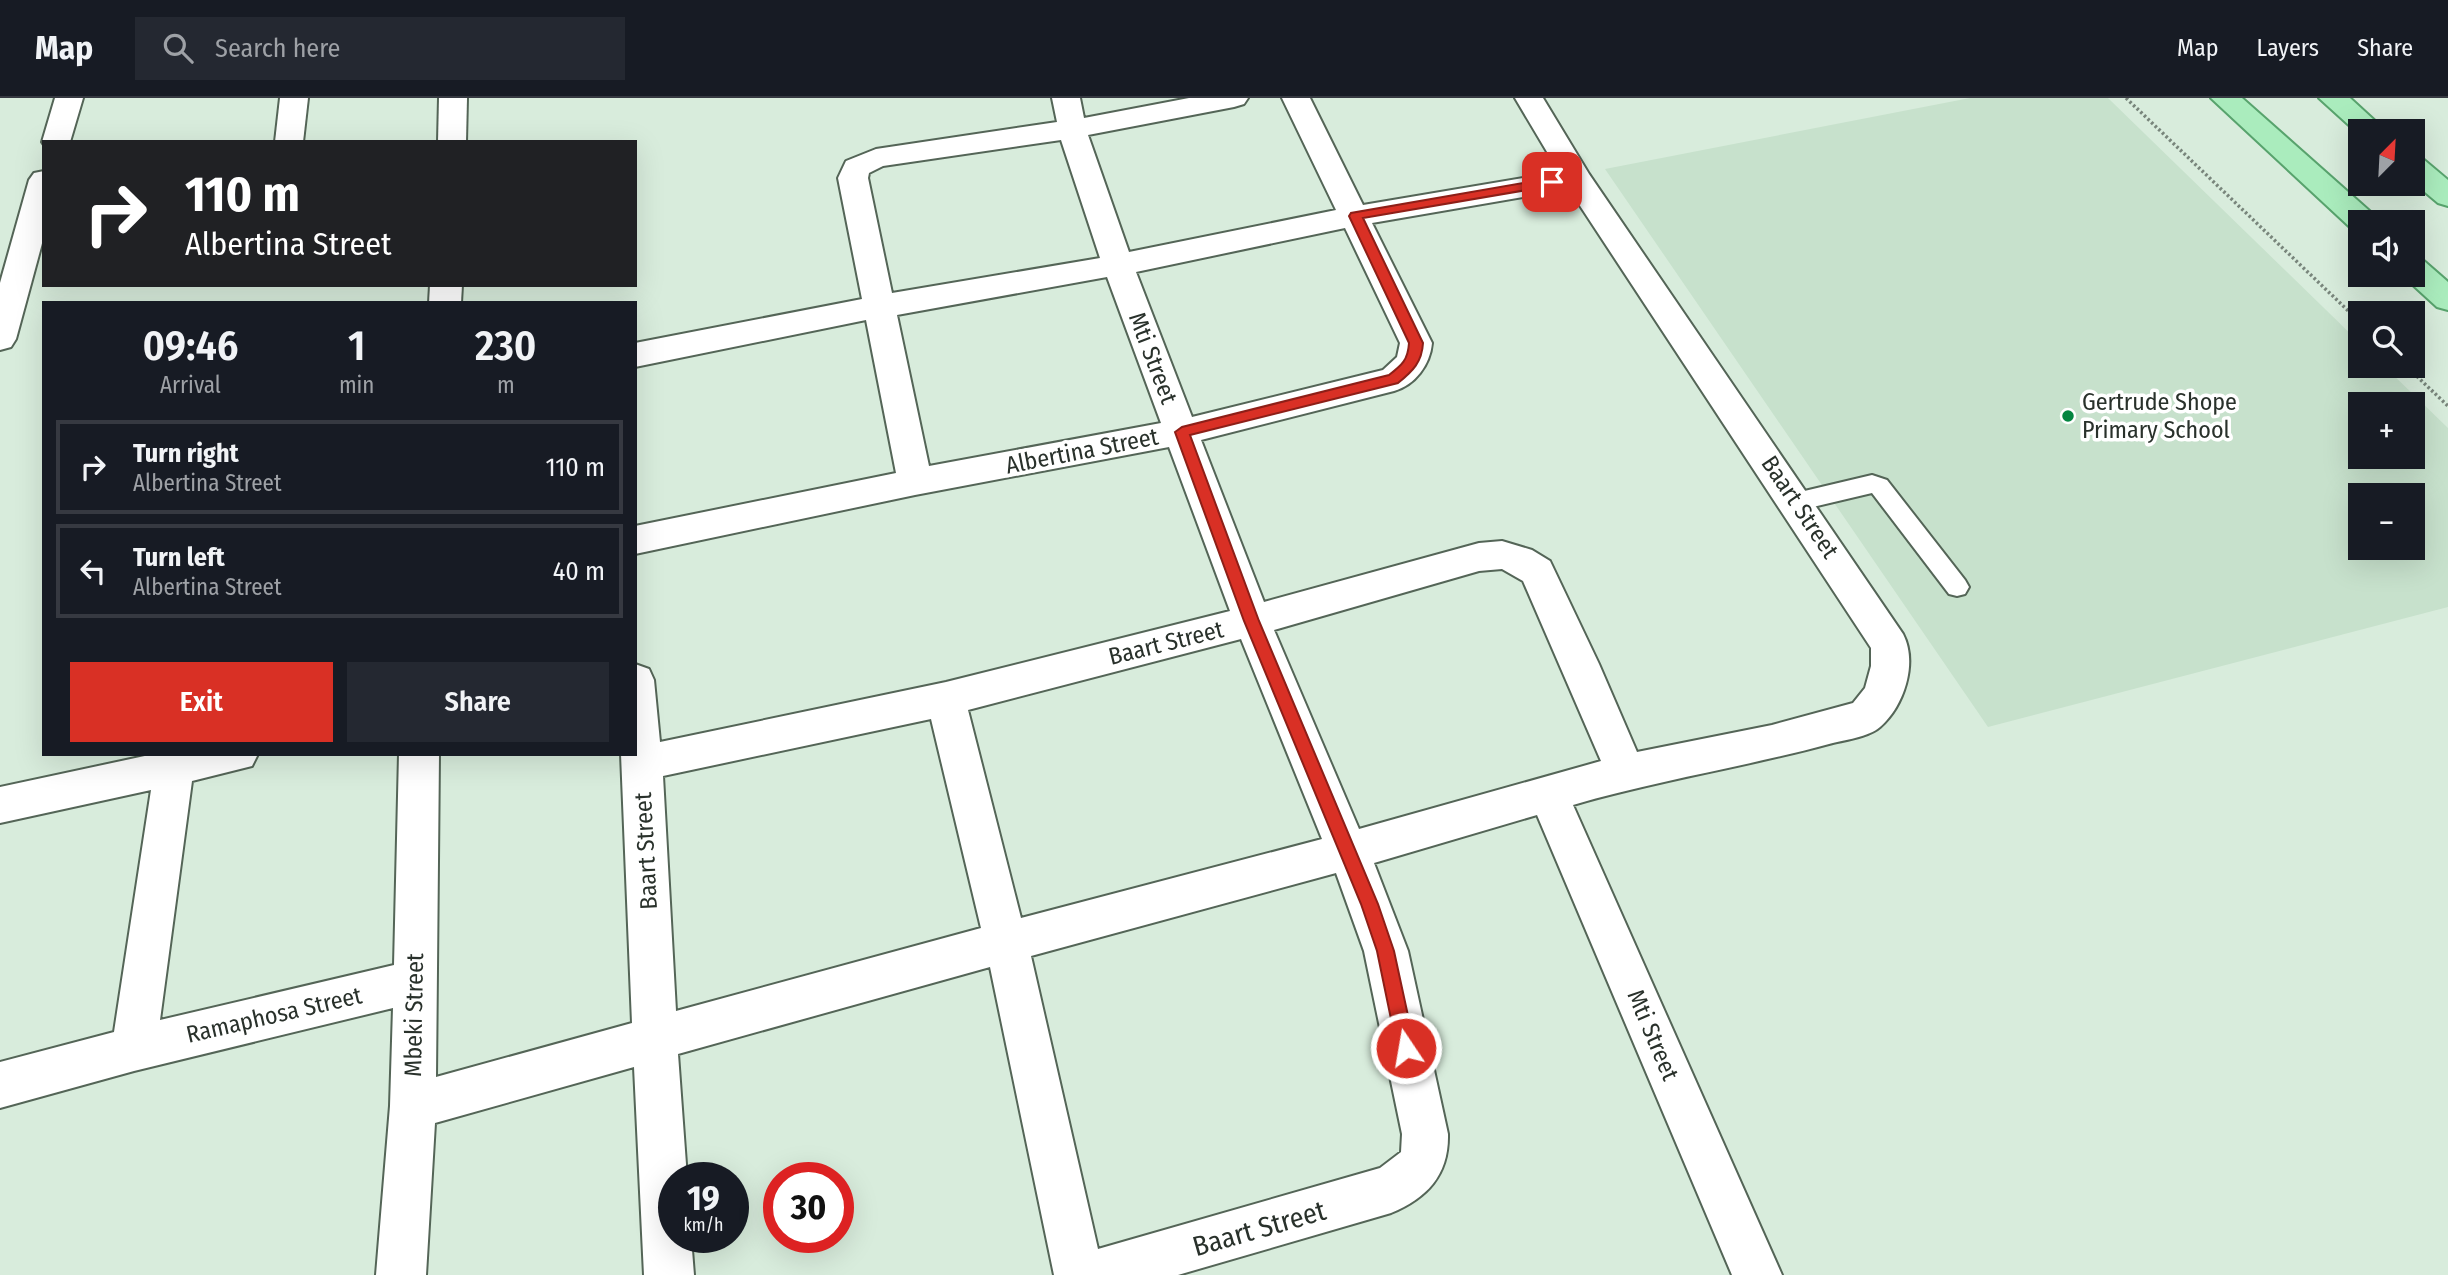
<!DOCTYPE html>
<html lang="en">
<head>
<meta charset="utf-8">
<style>
  body { margin:0; font-family:"Fira Sans Condensed",sans-serif; background:#242831; color:#f1f3f6; height:100vh; display:flex; flex-direction:column; font-size:26px; white-space:nowrap }
  * { box-sizing:border-box; margin:0 }
  p { font-size:23px; color:#9ea1a6 }
  .icon { flex:none; width:38px; height:38px; fill:none; stroke:currentColor; stroke-width:2; stroke-linecap:round; stroke-linejoin:round }
  .map { position:relative; flex:1; overflow:hidden }
  .panel { position:absolute; left:42px; top:203px; width:595px; height:455px; display:flex; flex-direction:column; background:#171b24; border-radius:0px; box-shadow:0 7px 28px #0002 }
  .panel>* { flex:none }
  .guide { position:absolute; left:42px; top:42px; width:595px; height:147px; border-radius:0px; box-shadow:0 7px 28px #0002; background:#202124; color:#fff; overflow:hidden }
  .needle { width:46px; rotate:24deg }
  .buttons { position:absolute; left:2348px; top:21px; display:grid; gap:14px }
  .buttons a { display:grid; place-items:center; width:77px; height:77px; border-radius:0px; background:#171b24; box-shadow:0 7px 28px #0002; font-size:35px }
  .speed { position:absolute; left:658px; top:1064px; display:flex; gap:14px; font-size:35px; font-weight:700; text-align:center }
  .speed>* { display:grid; place-content:center; width:91px; height:91px; border-radius:50%; background:#171b24; box-shadow:0 7px 28px #0002; line-height:1 }
  .speed small { font-size:18px; font-weight:400 }
  .speed .limit { border:10px solid #d22; background:#fff; color:#111 }
  .pin { position:absolute; display:grid; place-items:center; width:60px; height:60px; color:#fff; margin:-30px; border-radius:14px; box-shadow:0 4px 10px #0006 }
  .me { position:absolute; width:77px; margin:-38px; rotate:348deg; stroke-linejoin:round; filter:drop-shadow(0 0 5px #0008) }
  .turn { display:flex; align-items:center; gap:24px; height:147px; padding:0 28px; font-size:32px }
  .turn .icon { width:91px; height:91px; stroke-width:2.5 }
  .turn b { display:block; font-size:49px; line-height:60px }
  .eta { display:flex; justify-content:space-evenly; align-items:center; height:119px; text-align:center }
  .eta b { font-size:42px; font-weight:600; line-height:49px }
  .button { display:flex; gap:14px; margin-top:auto; padding:14px 28px }
  .button a { flex:1; height:80px; border-radius:0px; background:#d93025; color:#fff; font-size:28px; font-weight:600; line-height:80px; text-align:center }
  .button a+a { background:#242831; color:#f1f3f6 }
  ul { padding:0; list-style:none }
  li { display:flex; align-items:center; gap:21px; height:94px; margin:0 14px 10px; padding:0 14px; border:4px solid #363941; border-radius:0px }
  li div { flex:1 }
  li b { display:block; font-size:26px }
  li em { font-style:normal }
  header { display:flex; align-items:center; gap:42px; box-sizing:border-box; height:98px; padding:0 35px; background:#171b24; border-bottom:2px solid #363941 }
  header strong { font-size:33px }
  nav { display:flex; gap:38px; margin-inline-start:auto; font-size:24px }
  .search { width:490px; height:63px; background:#242831; display:flex; align-items:center; gap:18px; box-sizing:border-box; padding:0 24px; border-radius:0px; color:#9ea1a6; font-size:26px }
  .map>svg:first-child { display:block }
  .built { fill:#c7e1cc; fill-rule:evenodd }
  .lines { fill:none; stroke-linecap:round; stroke-linejoin:round }
  .service-casing { stroke:#546557; stroke-width:4 }
  .minor-casing { stroke:#546557; stroke-width:4 }
  .primary-casing { stroke:#58a36d; stroke-width:4 }
  .path { stroke:#78857b; stroke-width:3.5; stroke-dasharray:2.5 2.5; stroke-linecap:butt }
  .service { fill:#fff; fill-rule:evenodd }
  .minor { fill:#fff; fill-rule:evenodd }
  .primary { fill:#aaecbd; fill-rule:evenodd }
  .route { fill:#d93025; stroke:#8d1f18; stroke-width:2 }
  .poi-dot { fill:#048540; stroke:#fff; stroke-width:2.5 }
  .labels { text-anchor:middle; stroke-width:7; stroke-linejoin:round; paint-order:stroke }
  .street-label { font-size:24px; fill:#29312b; stroke:#fff }
  .poi-label { font-size:24px; fill:#29312b; stroke:#fff; text-anchor:start }
  .near-street-label { font-size:28px; fill:#29312b; stroke:#fff }
</style>
</head>
<body>
<header>
<strong>Map</strong>
<div class="search"><svg class="icon" aria-label="search" viewBox="0 0 24 24"><circle cx="10" cy="10" r="6"/><path d="M15 15l6 6"/></svg>Search here</div>
<nav><a>Map</a><a>Layers</a><a>Share</a></nav>
</header>
<div class="map">
<svg width="2448" height="1177" viewBox="0 0 2448 1177">
  <rect width="100%" height="100%" fill="#d8ecdc"/>
  <path class="built" d="M1970,0h138l253,246v22h23l64,62v179l-460,120 -383,-558zM2361,306h52v53h-52zM2361,397h52v53h-52z"/>
  <g class="lines">
    <g class="service-casing">
      <path id="service" d="M1872,377l15,5 78,100 4,7 -4,7 -8,2 -8,-2 -77,-101 -76,18 -8,-3 -3,-6 3,-6 8,-3z"/>
    </g>
    <g class="minor-casing">
      <g id="minor">
        <path d="M55,0h28l-13,44h-26v3l-2,-3z"/>
        <path d="M280,0h28l-5,44h-28z"/>
        <path d="M439,0h28l-1,44h-28z"/>
        <path d="M1052,0h28l4,20 105,-20h59l-4,6 -10,3 -146,28 41,117 207,-42 -54,-112h28l53,107 196,-33 -44,-74h28l46,76 314,460c15,29 1,72 -23,93 -11,10 -36,13 -51,17 -84,23 -171,36 -256,61l209,470h-50l-195,-460 -163,48 34,88 40,183c1,41 -21,64 -57,79l-213,62h-124l-64,-308 -312,87 9,124h-13v59h17l3,38h-50l-10,-208 -199,56 -9,152h-50l14,-169 3,-98 -259,63 -134,37v-46l114,-30 37,-242 -151,33v-36l154,-33h104l-6,12 -60,15 -32,239 234,-55 5,-211h40l-3,323 196,-54 -11,-269h14v-90l14,5 5,11 6,62 286,-60 284,-71 -61,-164 -254,48 -280,59v-28l261,-53 -30,-153 -231,47v-24l227,-44 -24,-121 8,-17 30,-12 181,-27zM1061,42l39,118 -208,35 -24,-115 1,-5 14,-7zM1569,91l302,459v18l-6,22 -12,15 -81,22 -135,27 -38,-88 -49,-103 -18,-11 -30,-9 -23,2 -215,59 -63,-162 193,-49c21,-6 36,-26 38,-48l-60,-120zM1345,130l55,115 -3,14 -14,13 -191,47 -56,-145zM1107,179l54,146 -232,43 -32,-151zM1502,471l21,12 78,180 -242,68 -85,-199 205,-59zM1241,541l81,200 -301,79 -53,-208zM931,621l50,209 -305,83 -13,-235zM1336,775l28,78 38,183 -1,18 -21,16 -282,81 -67,-293z"/>
        <path d="M44,73v65l-28,103 -5,8 -11,3v-67l29,-103 5,-7z"/>
        <path d="M430,187h32l-1,18h-32z"/>
      </g>
    </g>
    <g class="primary-casing">
      <g id="primary">
        <path d="M2211,0h31l132,117 4,7h-17v9l-9,-2z"/>
        <path d="M2319,0h31l36,33h-25v5z"/>
        <path d="M2413,59l10,2 25,21v26l-10,-3 -25,-21z"/>
        <path d="M2413,160l11,3 24,21v28l-11,-3 -35,-32h11z"/>
      </g>
    </g>
    <g class="path">
      <path d="M2126,0l235,225"/>
      <path d="M2406,268l42,40"/>
    </g>
    <use href="#service" class="service"/>
    <use href="#minor" class="minor"/>
    <use href="#primary" class="primary"/>
  </g>
  <path class="route" d="M1552,80l4,1v6l-193,33 60,125c-1,19 -10,28 -25,40l-208,52 69,186 119,283 16,47 21,97 -2,7 -7,2 -7,-2 -2,-7 -20,-97 -16,-47 -117,-283 -69,-189 7,-5 207,-52c13,-10 19,-15 20,-32l-60,-127 2,-3z"/>
  <circle class="poi-dot" cx="2068" cy="318" r="7"/>
  <g class="labels">
    <g class="street-label">
      <text transform="translate(1153 260) rotate(69)" y="8">Mti Street</text>
      <text transform="translate(1082 353) rotate(-11)" y="8">Albertina Street</text>
      <text transform="translate(1800 409) rotate(56)" y="8">Baart Street</text>
      <text transform="translate(1166 545) rotate(-14)" y="8">Baart Street</text>
      <text transform="translate(646 753) rotate(-93)" y="8">Baart Street</text>
      <text transform="translate(274 917) rotate(-13)" y="8">Ramaphosa Street</text>
      <text transform="translate(414 917) rotate(-89)" y="8">Mbeki Street</text>
      <text transform="translate(1653 937) rotate(67)" y="8">Mti Street</text>
    </g>
    <g class="poi-label">
      <text x="2082" y="312">Gertrude Shope<tspan x="2082" dy="28">Primary School</tspan></text>
    </g>
    <g class="near-street-label">
      <text transform="translate(1259 1130) rotate(-16)" y="10">Baart Street</text>
    </g>
  </g>
</svg>
<div class="buttons">
<a><svg class="needle" viewBox="-14 -14 28 28"><path d="M0-13l5 13h-10z" fill="#e53935"/><path d="M0 13l5-13h-10z" fill="#9ea1a6"/></svg></a>
<a><svg class="icon" aria-label="sound" viewBox="0 0 24 24"><path d="M4 9h4l5-4v14l-5-4H4zM17 9q2 3 0 6"/></svg></a>
<a><svg class="icon" aria-label="search" viewBox="0 0 24 24"><circle cx="10" cy="10" r="6"/><path d="M15 15l6 6"/></svg></a>
<a>+</a>
<a>−</a>
</div>
<div class="speed"><div>19<small>km/h</small></div><div class="limit">30</div></div>
<div class="pin" style="left:1552px;top:84px;background:#d93025"><svg class="icon" aria-label="arrive" viewBox="0 0 24 24"><path d="M6 21V4h12l-3 4 3 4H6"/></svg></div>
<svg class="me" style="left:1406px;top:950px" viewBox="-20 -20 40 40"><circle r="17" fill="#d93025" stroke="#fff" stroke-width="3"/><path d="M0-11L8 9 0 5-8 9z" fill="#fff"/></svg>
<div class="guide">
<div class="turn"><svg class="icon" aria-label="right" viewBox="0 0 24 24"><path d="M7 20v-9h11M14 6l5 5-5 5"/></svg><div><b>110 m</b>Albertina Street</div></div>
</div>
<section class="panel">
<div class="eta">
<div><b>09:46</b><p>Arrival</p></div>
<div><b>1</b><p>min</p></div>
<div><b>230</b><p>m</p></div>
</div>
<ul>
<li><svg class="icon" aria-label="right" viewBox="0 0 24 24"><path d="M7 20v-9h11M14 6l5 5-5 5"/></svg><div><b>Turn right</b><p>Albertina Street</p></div><em>110 m</em></li>
<li><svg class="icon" aria-label="left" viewBox="0 0 24 24"><path d="M17 20v-9H6M10 6l-5 5 5 5"/></svg><div><b>Turn left</b><p>Albertina Street</p></div><em>40 m</em></li>
</ul>
<div class="button"><a>Exit</a><a>Share</a></div>
</section>
</div>
</body>
</html>
